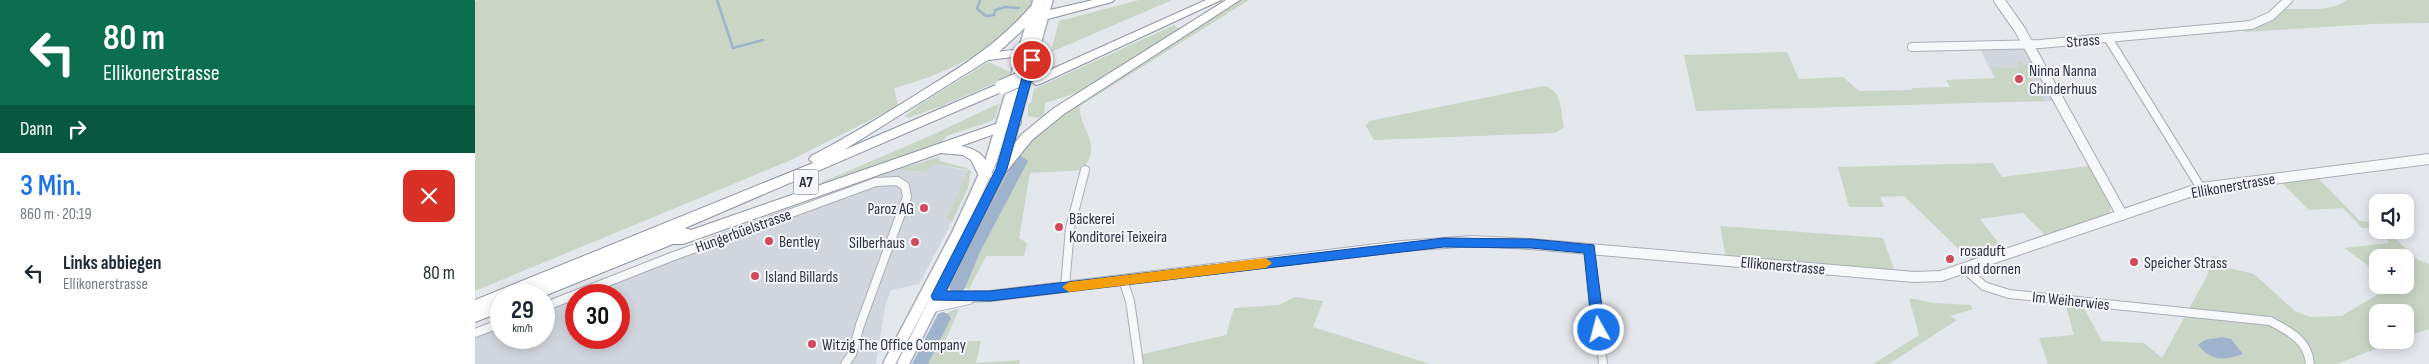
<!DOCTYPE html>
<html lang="de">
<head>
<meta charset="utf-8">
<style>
  body { margin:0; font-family:"Sofia Sans Condensed",sans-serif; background:#f6f6f7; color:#1f2937; height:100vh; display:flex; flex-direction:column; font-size:19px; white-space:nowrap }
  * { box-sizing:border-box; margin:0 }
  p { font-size:16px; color:#747a83 }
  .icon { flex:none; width:28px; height:28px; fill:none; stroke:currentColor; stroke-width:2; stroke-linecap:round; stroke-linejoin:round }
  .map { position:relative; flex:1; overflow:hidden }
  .details { display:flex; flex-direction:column; background:#fff; width:475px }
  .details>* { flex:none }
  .top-card { background:#0b6e4f; color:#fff; overflow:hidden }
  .fabs { position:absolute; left:1894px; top:194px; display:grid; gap:10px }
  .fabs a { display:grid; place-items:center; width:45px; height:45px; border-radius:10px; background:#fff; box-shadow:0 2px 12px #0003; font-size:25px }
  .speed { position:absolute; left:15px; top:284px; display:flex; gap:10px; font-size:25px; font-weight:700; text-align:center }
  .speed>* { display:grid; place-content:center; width:65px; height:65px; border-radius:50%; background:#fff; box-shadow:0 2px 12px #0003; line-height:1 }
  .speed small { font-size:12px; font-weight:400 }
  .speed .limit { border:8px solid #d22; background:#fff; color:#111 }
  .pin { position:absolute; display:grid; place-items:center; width:42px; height:42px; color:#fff; margin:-21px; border:2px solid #fff; border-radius:50%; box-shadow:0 1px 5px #0007 }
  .me { position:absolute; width:55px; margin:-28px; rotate:353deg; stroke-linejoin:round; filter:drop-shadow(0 0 4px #0008) }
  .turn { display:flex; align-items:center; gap:18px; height:105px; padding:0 20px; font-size:22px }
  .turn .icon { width:65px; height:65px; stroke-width:2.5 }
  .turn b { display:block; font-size:35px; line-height:42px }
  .then { display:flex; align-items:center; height:48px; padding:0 20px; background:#0003; gap:10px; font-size:19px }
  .round { display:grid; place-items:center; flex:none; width:52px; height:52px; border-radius:10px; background:#f6f6f7 }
  .headline { display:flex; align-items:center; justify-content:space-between; height:85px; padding:0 20px }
  h1 { font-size:30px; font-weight:600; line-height:38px; color:#1a73e8 }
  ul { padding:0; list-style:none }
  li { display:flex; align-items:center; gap:15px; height:70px; padding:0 20px }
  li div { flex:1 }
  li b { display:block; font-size:19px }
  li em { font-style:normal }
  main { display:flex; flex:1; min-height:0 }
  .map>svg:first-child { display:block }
  .built { fill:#d2d6de; fill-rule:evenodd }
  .green { fill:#c9d6c5 }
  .water { fill:#9fb4cc }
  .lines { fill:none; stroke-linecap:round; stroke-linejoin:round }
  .stream { stroke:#9fb4cc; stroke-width:2.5 }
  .river { fill:#9fb4cc; fill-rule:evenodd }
  .minor-casing { stroke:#a9aeb7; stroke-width:10 }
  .tertiary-casing { stroke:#a9aeb7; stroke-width:12 }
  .secondary-casing { stroke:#a9aeb7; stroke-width:14 }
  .motorway-casing { stroke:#8b94a3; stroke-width:2 }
  .minor { stroke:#f7f8fa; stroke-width:8 }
  .tertiary { stroke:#f7f8fa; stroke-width:10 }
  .secondary { stroke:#fff; stroke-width:11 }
  .motorway { fill:#fff; fill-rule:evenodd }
  .motorway-bridge-casing { stroke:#8b94a3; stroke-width:16; stroke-linecap:butt }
  .motorway-bridge { stroke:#fff; stroke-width:14 }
  .route { fill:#1a73e8; stroke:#114b97 }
  .slow { fill:#f59e0b }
  .poi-dot { fill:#d1495b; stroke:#f4f6f9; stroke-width:2 }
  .labels { text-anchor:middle; stroke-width:4; stroke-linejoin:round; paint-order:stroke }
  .shield { fill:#f4f6f9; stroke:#676e7b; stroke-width:1 }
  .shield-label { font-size:15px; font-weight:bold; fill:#2b3445 }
  .street-label { font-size:16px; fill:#2b3445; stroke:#f4f6f9 }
  .poi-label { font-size:16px; fill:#2b3445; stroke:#f4f6f9; text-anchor:start }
</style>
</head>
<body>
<main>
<section class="details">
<div class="top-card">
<div class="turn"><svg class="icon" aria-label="left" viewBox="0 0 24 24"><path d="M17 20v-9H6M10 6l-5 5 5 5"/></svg><div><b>80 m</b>Ellikonerstrasse</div></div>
<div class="then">Dann<svg class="icon" aria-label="right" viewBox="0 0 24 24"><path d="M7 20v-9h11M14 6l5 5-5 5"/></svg></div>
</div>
<div class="headline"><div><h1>3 Min.</h1><p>860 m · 20:19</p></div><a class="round" style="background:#d93025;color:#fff"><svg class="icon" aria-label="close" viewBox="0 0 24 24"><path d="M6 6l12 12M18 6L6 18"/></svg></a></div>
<ul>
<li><svg class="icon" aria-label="left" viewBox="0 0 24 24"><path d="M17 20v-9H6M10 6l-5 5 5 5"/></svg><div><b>Links abbiegen</b><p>Ellikonerstrasse</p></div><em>80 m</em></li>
</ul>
</section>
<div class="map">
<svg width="1954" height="364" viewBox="0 0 1954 364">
  <rect width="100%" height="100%" fill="#e4e7ec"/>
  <g class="built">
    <path d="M1546,47l5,4 28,50 -48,1 -26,-54z"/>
    <path d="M460,164l33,7 -22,48 6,3 -33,62 -28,6 -6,17 -9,57h-401v-36l26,-10v20h43v-37l351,-131 32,2zM101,295h43v43h-43z"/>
  </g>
  <g class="green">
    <path d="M3,0h555c-22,46 -92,76 -139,88l4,18 -107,54 -316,131v-290z"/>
    <path d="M664,0h33l-121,52 8,-31z"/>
    <path d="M765,0h9l-169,106c-2,16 13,29 11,46 -1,6 -5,13 -7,18l-54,3 -11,65 8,5 -3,13h-38l-17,33 -4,-1 3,-9 -4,9 -9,-2 7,-21 41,-85 11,-19 30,-35z"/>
    <path d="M1872,0h82v23l-57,1 -127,8 -9,-5 15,-2 29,-16h40l16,-3z"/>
    <path d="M699,25l6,5 -104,63 -31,10 -1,12 -6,3 -10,-2v-12l3,-1 3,-14z"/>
    <path d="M1312,52l12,27 44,-2 16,14 52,-1 2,-2 37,-1 -4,-7 49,-2 4,8 -8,-19 28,1 -1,-7 19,9 1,2 -9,3 16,26 -349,10 -12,-56z"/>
    <path d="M514,62l21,10 -1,5 -67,29 -34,12 -3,-2 17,-13z"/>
    <path d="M1068,86c20,3 17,25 21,41l-9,6 -181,7 -8,-14 3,-5z"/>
    <path d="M525,103l-5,15 -4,3 -44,15 -6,7 -151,53 142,-61z"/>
    <path d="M464,157l1,4 27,7 4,4 -3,16 -16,34 -6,-3 22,-49 -33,-6 -8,8 -32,-2z"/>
    <path d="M1518,163l9,14 87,-11 22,40 -3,11 -60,21 -25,-25 -43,6 25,32 -32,12 -69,-67 -24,1 4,10h-35l-11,-40z"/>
    <path d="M1841,176l44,45 17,2v4l-15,1 -19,-20 -34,2 -29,-29z"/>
    <path d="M1245,226l163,12 12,34 -169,-15z"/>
    <path d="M1904,230h7l32,30 11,4v65l-24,8v-25h-28v28h21l-61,24h-289l-9,-26 35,-3 -9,-32 17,2 20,36 42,2 18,15 45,-82 6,-21 15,13 26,6 41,37 15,6 31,-1 53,-31h11v-27h-28v14l-33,-24 45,-5z"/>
    <path d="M820,297l28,4 -10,26 117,37h-287l-4,-9 87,-20 8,-27 45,-3z"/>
    <path d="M1434,298l24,5 37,2 3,4 -23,7 7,4 -68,44h-16l46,-29z"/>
    <path d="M480,309l4,1 -14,31h36l-5,22 44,-3 -1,4h-105l21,-44z"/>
  </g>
  <path class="water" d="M1747,337l9,2 12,15c-19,7 -32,7 -45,-9l7,-5z"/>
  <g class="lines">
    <g class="stream">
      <path d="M242,0l16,48 30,-8"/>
      <path d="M505,0l-3,9 9,7 8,-1 1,-5 10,-3 14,1"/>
    </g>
    <g class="river">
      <path d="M546,156l7,5 -48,91 -15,36 -3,4 -5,2 -5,-2 -3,-4 17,-36 48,-91z"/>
      <path d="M468,312l5,2 3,4 -23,46h-16l26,-50z"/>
    </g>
    <g class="minor-casing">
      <g id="minor">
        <path d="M1633,38l93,150"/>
        <path d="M1437,47l128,-3 211,-19 20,-9 17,-16"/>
        <path d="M1115,249l13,115"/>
        <path d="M1490,269l19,17 25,8 261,27c19,10 38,19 40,43"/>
        <path d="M648,280l7,21 9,63"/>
        <path d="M590,287l5,-59 15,-58"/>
        <path d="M69,307l127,-50 205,-75 21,-1 8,5 2,11 -47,128 -8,29 -7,10"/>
        <path d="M0,333l26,-10"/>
      </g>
    </g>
    <g class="tertiary-casing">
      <g id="tertiary">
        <path d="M1524,0l21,30 102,185"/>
        <path d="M457,298l58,-2 412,-50 71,-5 58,3 383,33 27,-1 260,-88 228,-29"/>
        <path d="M457,307l37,-8"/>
      </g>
    </g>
    <g class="secondary-casing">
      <g id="secondary">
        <path d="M414,364l69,-131 33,-72 48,-161"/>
        <path d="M428,364l98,-195 46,-169"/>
      </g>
    </g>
    <g class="motorway-casing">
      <g id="motorway">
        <path d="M618,0h21l-2,2 -83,22 -30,28c13,-3 30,-3 39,8l-2,3 -4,1 -19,-7 -25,3 -144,90 154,-66h8l2,3 -2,3 -321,138 6,2 319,-111h10l1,3 -1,3 -59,21c17,3 27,11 31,29l-2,3h-10l-9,-18 -8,-5 -22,-2 -258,91h-10l-129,52 -22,-1 1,-2 -22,2v17l-26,10v-22l338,-137 -4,-4 2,-3c37,-19 71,-40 106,-62 42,-26 82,-50 114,-88h8l2,2 -4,5z"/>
        <path d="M731,0h15l-181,84 -4,1 -6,-4 2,-3z"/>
        <path d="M751,0h14l-176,114 -32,26 -26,32h-10l-2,-3 2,-3 26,-32 32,-26z"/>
      </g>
    </g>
    <use href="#minor" class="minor"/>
    <use href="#tertiary" class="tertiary"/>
    <use href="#secondary" class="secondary"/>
    <use href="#motorway" class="motorway"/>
    <g class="motorway-bridge-casing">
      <path id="motorway-bridge" d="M527,87l38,-17"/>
    </g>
    <use href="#motorway-bridge" class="motorway-bridge"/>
  </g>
  <path class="route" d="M557,57l5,3 -30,109 -61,122h44l454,-53 87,1 63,6 11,85 -6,6 -7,-6 -8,-77 -53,-5 -87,-1 -454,54 -57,-1 -2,-4 65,-127 31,-109z"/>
  <path class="slow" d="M791,258l6,5 -6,5 -197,24 -7,-5 7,-5z"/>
  <g class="poi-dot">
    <circle cx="1544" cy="79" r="5"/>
    <circle cx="449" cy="208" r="5"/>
    <circle cx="584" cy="227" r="5"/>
    <circle cx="294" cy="241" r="5"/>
    <circle cx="440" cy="242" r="5"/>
    <circle cx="1475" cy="259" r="5"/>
    <circle cx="1659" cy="262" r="5"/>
    <circle cx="280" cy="276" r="5"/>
    <circle cx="337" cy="344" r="5"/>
  </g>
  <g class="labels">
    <rect class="shield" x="318.5" y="169.5" width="25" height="25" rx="4"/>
    <g class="shield-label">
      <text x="331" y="187">A7</text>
    </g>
    <g class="street-label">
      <text transform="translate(1608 40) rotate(-5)" y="6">Strass</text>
      <text transform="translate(1758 185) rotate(-10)" y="6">Ellikonerstrasse</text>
      <text transform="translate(268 230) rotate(-20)" y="6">Hungerbüelstrasse</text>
      <text transform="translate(1308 265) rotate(5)" y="6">Ellikonerstrasse</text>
      <text transform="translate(1596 300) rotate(6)" y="6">Im Weiherwies</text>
    </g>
    <g class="poi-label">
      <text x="1554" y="76">Ninna Nanna<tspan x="1554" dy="18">Chinderhuus</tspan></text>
      <text x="439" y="214" text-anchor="end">Paroz AG</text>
      <text x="594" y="224">Bäckerei<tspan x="594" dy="18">Konditorei Teixeira</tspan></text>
      <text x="304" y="247">Bentley</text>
      <text x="430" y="248" text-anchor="end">Silberhaus</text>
      <text x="1485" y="256">rosaduft<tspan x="1485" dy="18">und dornen</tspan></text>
      <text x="1669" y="268">Speicher Strass</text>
      <text x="290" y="282">Island Billards</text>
      <text x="347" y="350">Witzig The Office Company</text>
    </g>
  </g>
</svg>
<div class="fabs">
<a><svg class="icon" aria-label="sound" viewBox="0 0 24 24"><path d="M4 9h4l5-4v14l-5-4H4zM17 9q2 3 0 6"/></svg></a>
<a>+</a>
<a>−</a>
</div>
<div class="speed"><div>29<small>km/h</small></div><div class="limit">30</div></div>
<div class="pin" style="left:557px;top:60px;background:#d93025"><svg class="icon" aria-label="arrive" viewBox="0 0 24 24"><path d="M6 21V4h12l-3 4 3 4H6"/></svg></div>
<svg class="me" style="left:1124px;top:330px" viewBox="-20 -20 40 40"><circle r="17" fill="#1a73e8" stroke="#fff" stroke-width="3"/><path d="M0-11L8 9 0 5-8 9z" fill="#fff"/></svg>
</div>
</main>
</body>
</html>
